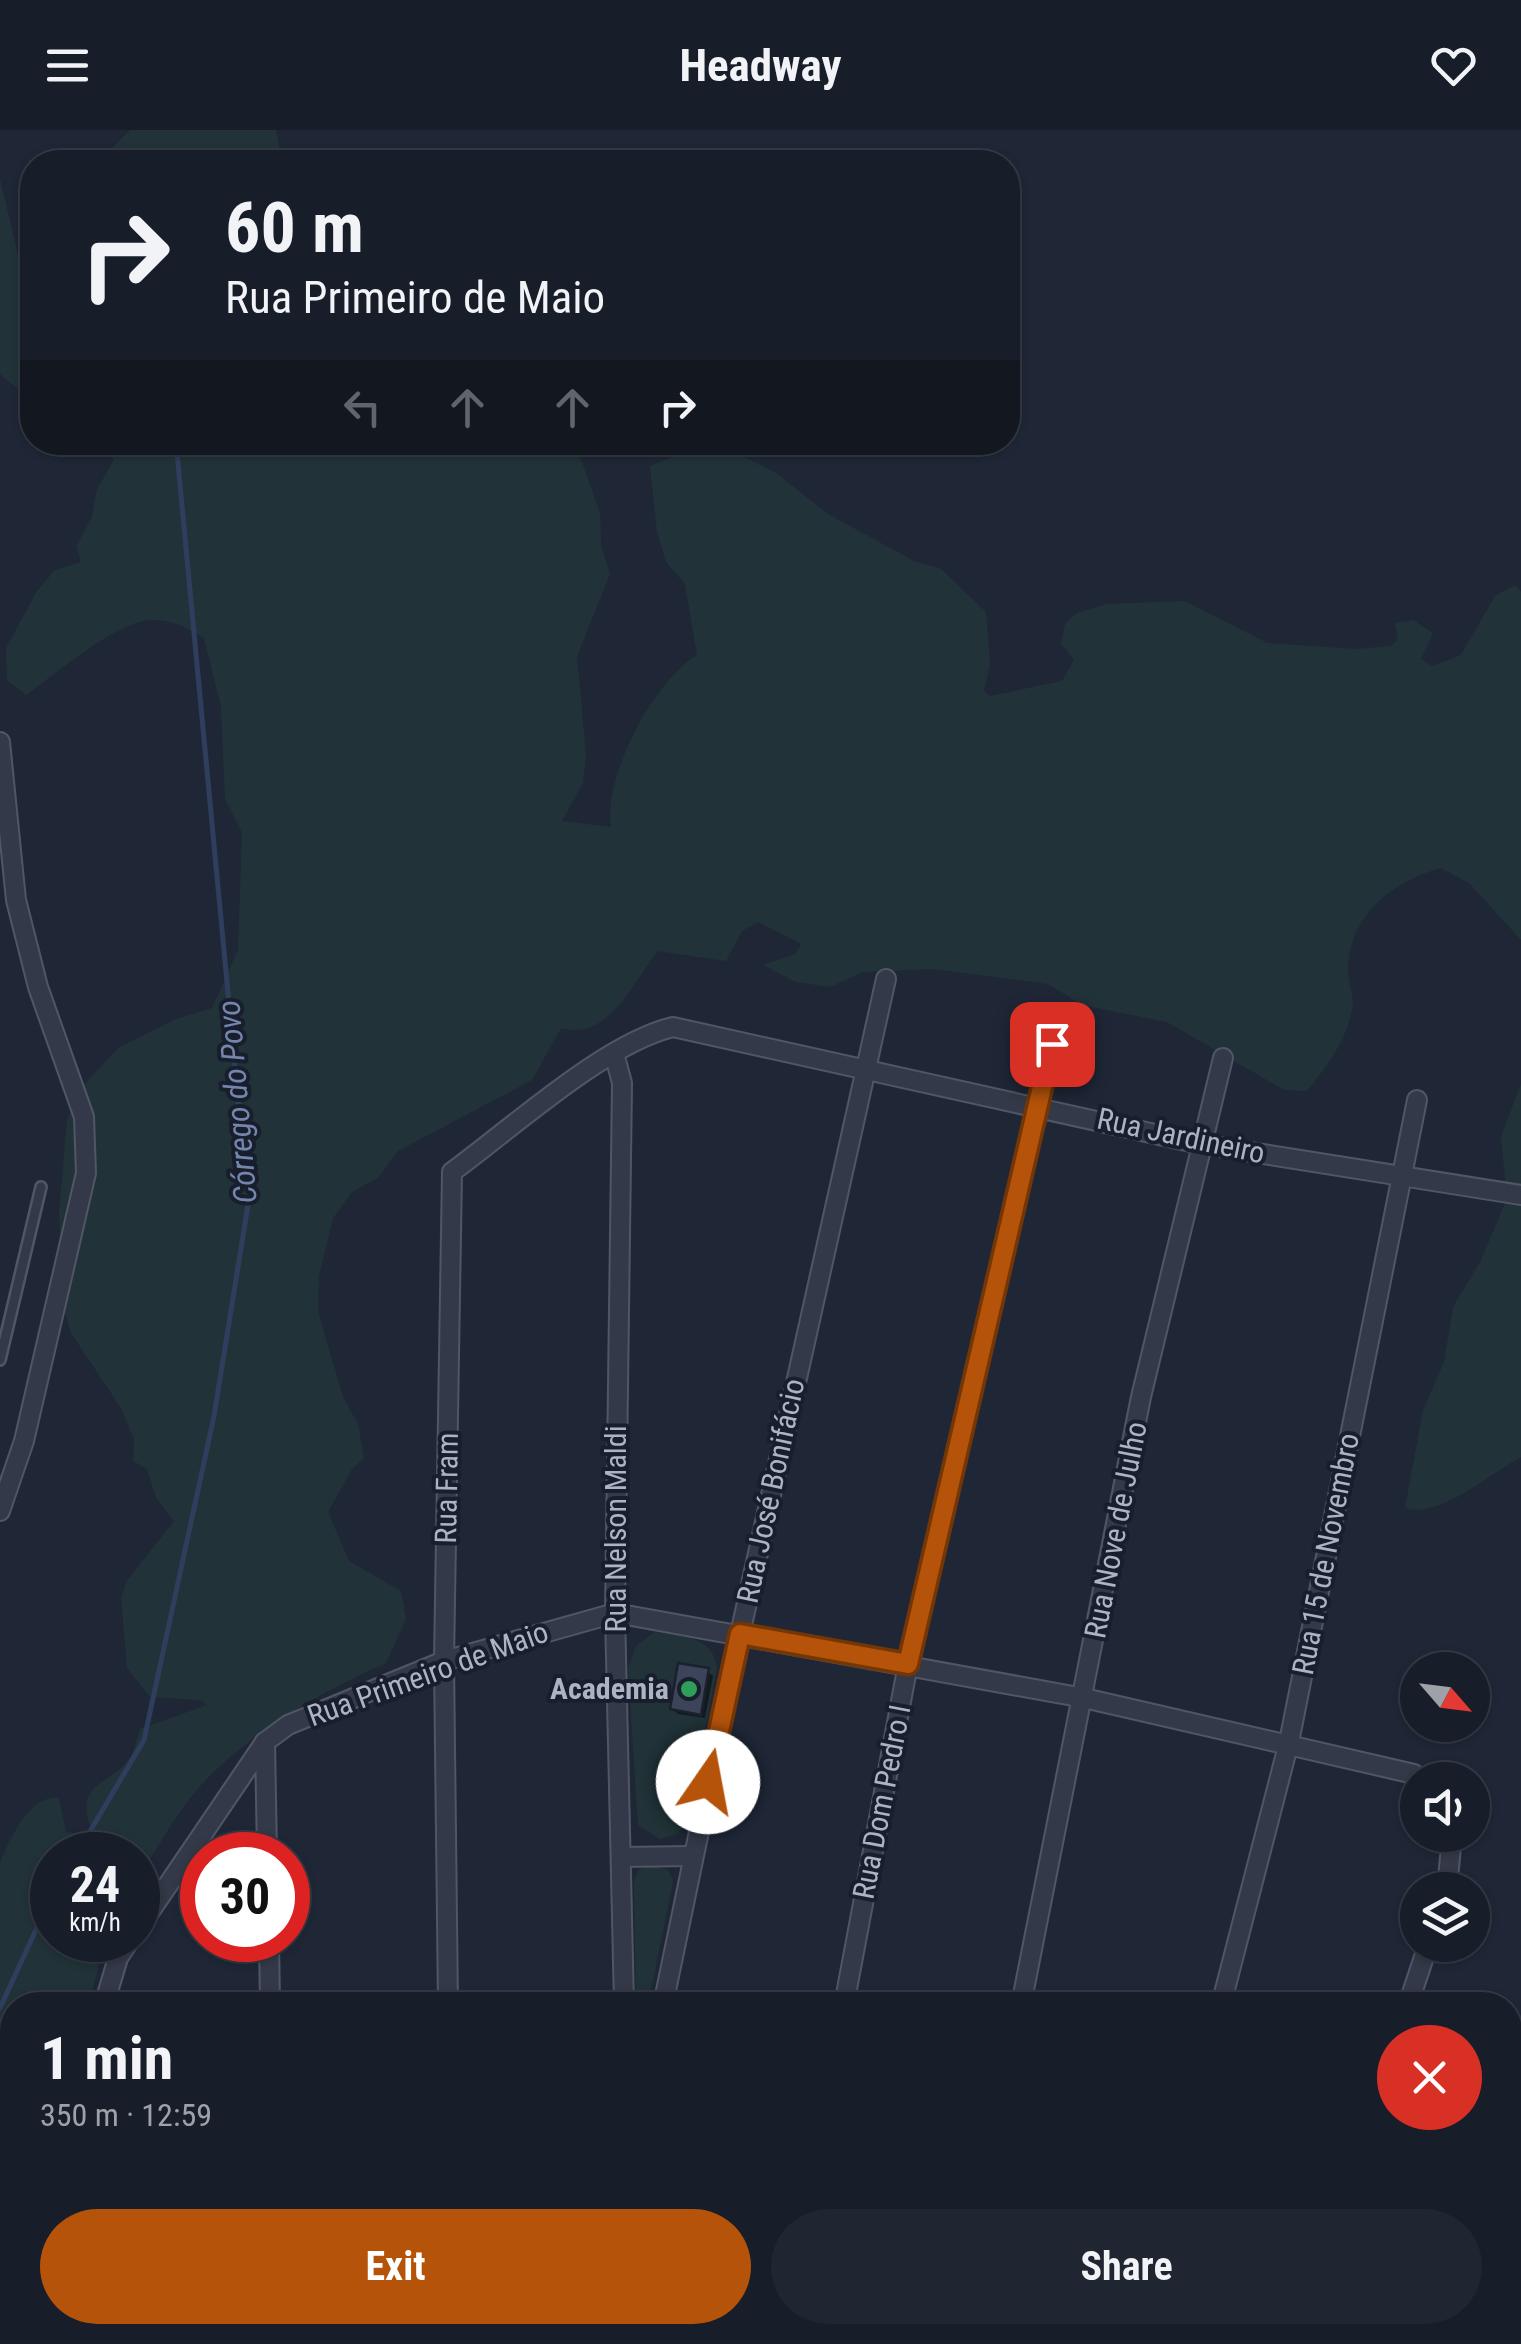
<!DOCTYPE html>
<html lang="en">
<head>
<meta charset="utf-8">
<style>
  body { margin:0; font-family:"Roboto Condensed",sans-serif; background:#202631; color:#f1f3f6; height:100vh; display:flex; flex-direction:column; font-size:38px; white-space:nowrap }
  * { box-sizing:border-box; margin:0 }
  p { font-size:32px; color:#9ea2a8 }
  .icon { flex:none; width:55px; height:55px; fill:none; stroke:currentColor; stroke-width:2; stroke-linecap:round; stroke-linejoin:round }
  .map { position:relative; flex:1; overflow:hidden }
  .drawer { position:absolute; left:0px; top:1862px; width:1522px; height:352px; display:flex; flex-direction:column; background:#171d29; border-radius:40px 40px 0 0; box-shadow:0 2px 8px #0004,0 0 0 2px #363b46 }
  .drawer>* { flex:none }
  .top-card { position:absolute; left:20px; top:20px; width:1000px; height:305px; border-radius:40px; box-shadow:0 2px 8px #0004,0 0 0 2px #363b46; background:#171d29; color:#f1f3f6; overflow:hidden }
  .needle { width:65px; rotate:118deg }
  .fabs { position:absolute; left:1400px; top:1522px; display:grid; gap:20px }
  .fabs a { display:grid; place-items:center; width:90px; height:90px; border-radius:50%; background:#171d29; box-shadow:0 2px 8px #0004,0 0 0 2px #363b46; font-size:50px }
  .speed { position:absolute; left:30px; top:1702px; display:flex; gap:20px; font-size:50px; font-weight:700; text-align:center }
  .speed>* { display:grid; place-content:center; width:130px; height:130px; border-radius:50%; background:#171d29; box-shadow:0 2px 8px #0004,0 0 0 2px #363b46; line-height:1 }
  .speed small { font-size:25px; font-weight:400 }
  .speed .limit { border:15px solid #d22; background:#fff; color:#111 }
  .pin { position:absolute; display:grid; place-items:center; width:85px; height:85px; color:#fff; margin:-42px; border-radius:20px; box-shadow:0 5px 15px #0006 }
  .me { position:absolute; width:110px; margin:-55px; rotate:12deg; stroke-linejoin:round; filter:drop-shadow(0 0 8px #0008) }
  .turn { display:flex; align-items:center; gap:35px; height:210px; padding:0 40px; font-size:45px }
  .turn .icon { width:130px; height:130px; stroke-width:2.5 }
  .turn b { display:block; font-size:70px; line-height:85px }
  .lanes { display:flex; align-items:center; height:95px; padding:0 40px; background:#0003; justify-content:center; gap:50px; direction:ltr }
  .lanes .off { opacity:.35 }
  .round { display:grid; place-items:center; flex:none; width:105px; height:105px; border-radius:52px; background:#202631 }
  .summary { display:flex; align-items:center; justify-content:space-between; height:170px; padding:0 40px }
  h1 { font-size:60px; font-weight:700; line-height:75px }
  .cta { display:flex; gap:20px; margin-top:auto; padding:20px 40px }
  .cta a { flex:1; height:115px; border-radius:60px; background:#b45309; color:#fff; font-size:40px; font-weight:700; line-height:115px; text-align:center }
  .cta a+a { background:#202631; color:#f1f3f6 }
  header { display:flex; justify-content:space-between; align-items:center; height:130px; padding:0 40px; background:#171d29; font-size:45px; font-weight:700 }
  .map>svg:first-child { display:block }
  .green { fill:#213338 }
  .shadow { fill:#0007 }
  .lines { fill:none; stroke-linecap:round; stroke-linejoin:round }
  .stream { stroke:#303e5d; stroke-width:5 }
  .building { fill:#3b4458; stroke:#1a202e; stroke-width:2.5 }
  .lane-casing { stroke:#505666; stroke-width:14 }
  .street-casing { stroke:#505666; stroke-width:22 }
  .lane { stroke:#333948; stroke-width:9 }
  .street { stroke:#333948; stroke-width:18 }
  .route-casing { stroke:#753606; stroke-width:25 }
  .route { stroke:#b45309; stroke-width:18 }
  .leisure-dot { fill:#2e9e5b; stroke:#181e2c; stroke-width:4 }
  .labels { text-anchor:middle; stroke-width:8; stroke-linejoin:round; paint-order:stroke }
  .street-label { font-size:30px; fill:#adb3c5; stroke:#181e2c }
  .poi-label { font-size:30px; font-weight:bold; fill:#adb3c5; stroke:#181e2c; text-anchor:end }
  .water-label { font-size:32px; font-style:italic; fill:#7486ae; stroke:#181e2c }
</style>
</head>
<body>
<header><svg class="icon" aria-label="menu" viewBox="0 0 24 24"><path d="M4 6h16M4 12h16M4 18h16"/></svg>Headway<svg class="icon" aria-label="heart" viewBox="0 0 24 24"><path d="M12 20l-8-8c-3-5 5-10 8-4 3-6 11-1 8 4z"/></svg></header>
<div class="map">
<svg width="1521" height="2214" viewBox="0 0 1521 2214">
  <rect width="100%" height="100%" fill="#1f2737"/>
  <g class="green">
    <path d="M130,0h146l6,32h-178l-1,-5z"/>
    <path d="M0,49l19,80 13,23v119l-32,-27z"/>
    <path d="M100,313h475l25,70 1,32 9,29 -33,82 9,98 -3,29 -21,38 49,6c-8,-51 43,-146 86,-172l-12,-71 -19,-22 -9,-30 -7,-66 32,-13 34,-6 31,11 29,15 52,41 86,47 27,8 45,43 4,52 -6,27 6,5 72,-15 12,-21 -13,-16 4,-20 12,-11 30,-9 78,-3 82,42 89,6 35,-3 7,-7 -3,-16 18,-3 20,13 -12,26 11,7 29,-11 34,-59 20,-11 6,7v348l-52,-57 -28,-15c-48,13 -92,47 -93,102 0,13 7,27 4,39 -5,31 -26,59 -45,82l-23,-1 -117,-68 -85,-17 -34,-21 -115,-15 -70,3 -33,15 -34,-5 -33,-17 32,-11 6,-10 -43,-22 -16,9 -16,30 -68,-10c-24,29 -49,91 -97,77l-29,52 -134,71 -19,26 -27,15 -19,26 -14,58 -1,35 25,86 15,27 6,34 -12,11 -24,43 21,49 52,30 5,28 -20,44c-66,30 -132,66 -182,119 -26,27 -46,66 -66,97v-24h-86v85h53l-16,65h-77v135l-12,9v-287c10,-22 29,-68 59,-64l7,34 20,3 5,-7c-18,-46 22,-44 38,-69 6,-8 8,-21 11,-30l67,-24 -7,-5 -50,-3 -23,-29 -6,-72 6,-15 47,-60 -18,-23 -9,-29 -14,-8 1,-22 -13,-31 -50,-75 -8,-28 -4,-92 8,-92 11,-30 41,-44 58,-28 35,-11 26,-58 4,-117 -17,-34 -4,-92 -17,-69c-17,-10 -31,-18 -51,-18 -36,0 -97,54 -127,75l-19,-15 -1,-32 31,-57 18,-21 26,-8 -5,-16 16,-29 5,-28 17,-29z"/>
    <path d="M1521,954v373c-28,14 -82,63 -116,51l18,-98 21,-48 9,-55 27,-45 27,-63 -6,-63z"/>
    <path d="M655,1502c26,5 58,3 62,36l-29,152 -11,14 -17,5 -22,-14 -10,-156 8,-23z"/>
    <path d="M650,1734l18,6 5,11 -25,124h-12l-2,-124 5,-11z"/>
    <path d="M12,2103v99l31,1 -10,11h-33v-104z"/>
  </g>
  <path class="shadow" d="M707,1541l6,5 -8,42 -27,-4 -5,-5z"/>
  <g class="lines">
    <g class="stream">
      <path d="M76,1725l68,-115 70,-324 34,-211 -72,-763"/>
      <path d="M0,1878l52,-113"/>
    </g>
  </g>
  <path class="building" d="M678,1533l31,5 -8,47 -31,-6z"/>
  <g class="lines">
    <g class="lane-casing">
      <path id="lane" d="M0,1230l41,-173"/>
    </g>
    <g class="street-casing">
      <g id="street">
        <path d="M0,612l16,158 22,87 46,130 2,56 -62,268 -24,70"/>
        <path d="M614,923l8,30 -7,530 9,392"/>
        <path d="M265,1612l2,113"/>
        <path d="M623,1727l69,-1"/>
        <path d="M1447,1760l5,-55"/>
        <path d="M138,1799l127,-187 23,-17 156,-64 171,-48 469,85 330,76 7,6"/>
        <path d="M269,1810l1,65"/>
        <path d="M104,1875l14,-47 12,-18"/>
        <path d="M448,1875l-4,-344 8,-489c59,-43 153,-129 221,-145l527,117 321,51"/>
        <path d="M663,1875l77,-371 146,-655"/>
        <path d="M844,1875l64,-341 151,-649"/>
        <path d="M1021,1875l120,-608 82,-339"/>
        <path d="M1221,1875l68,-263 128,-642"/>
        <path d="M1408,1875l20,-60"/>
        <path d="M0,2056l12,-13"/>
        <path d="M640,2202l2,12"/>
        <path d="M104,2214v-12"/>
        <path d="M767,2214l5,-12"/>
        <path d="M920,2214l4,-12"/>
        <path d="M1104,2214l4,-12"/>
        <path d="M1292,2214l4,-12"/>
      </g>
    </g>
    <use href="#lane" class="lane"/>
    <use href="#street" class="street"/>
  </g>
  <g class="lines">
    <g class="route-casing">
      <path id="route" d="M708,1652l32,-148 168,30 144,-620"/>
    </g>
    <use href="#route" class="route"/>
  </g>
  <circle class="leisure-dot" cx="689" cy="1559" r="10"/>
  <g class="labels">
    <g class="street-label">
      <text transform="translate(1181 1006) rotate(12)" y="10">Rua Jardineiro</text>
      <text transform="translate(447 1358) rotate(-89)" y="10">Rua Fram</text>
      <text transform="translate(771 1361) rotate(-78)" y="10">Rua José Bonifácio</text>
      <text transform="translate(616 1399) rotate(-90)" y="10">Rua Nelson Maldi</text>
      <text transform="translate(1116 1400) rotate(-79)" y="10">Rua Nove de Julho</text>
      <text transform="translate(1326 1424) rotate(-79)" y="10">Rua 15 de Novembro</text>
      <text transform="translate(428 1544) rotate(-20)" y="10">Rua Primeiro de Maio</text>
      <text transform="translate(882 1672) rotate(-79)" y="10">Rua Dom Pedro I</text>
    </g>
    <g class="poi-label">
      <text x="669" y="1569">Academia</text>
    </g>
    <g class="water-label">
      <text transform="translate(237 972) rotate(-95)" y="11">Córrego do Povo</text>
    </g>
  </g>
</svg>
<div class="fabs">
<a><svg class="needle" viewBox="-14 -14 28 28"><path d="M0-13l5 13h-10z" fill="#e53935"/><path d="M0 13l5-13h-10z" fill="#9ea2a8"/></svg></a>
<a><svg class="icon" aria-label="sound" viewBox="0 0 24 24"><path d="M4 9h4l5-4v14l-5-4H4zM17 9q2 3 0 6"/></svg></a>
<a><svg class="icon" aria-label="layers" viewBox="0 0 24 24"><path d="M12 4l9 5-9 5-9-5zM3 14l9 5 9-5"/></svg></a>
</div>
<div class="speed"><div>24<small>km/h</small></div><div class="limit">30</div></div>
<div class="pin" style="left:1052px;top:914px;background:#d93025"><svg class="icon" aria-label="arrive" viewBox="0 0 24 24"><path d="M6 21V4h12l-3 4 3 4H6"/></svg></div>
<svg class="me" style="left:708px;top:1652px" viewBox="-20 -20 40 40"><circle r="19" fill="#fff"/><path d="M0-13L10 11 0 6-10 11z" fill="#b45309"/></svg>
<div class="top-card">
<div class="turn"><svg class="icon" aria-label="right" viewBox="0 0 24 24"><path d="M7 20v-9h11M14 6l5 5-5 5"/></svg><div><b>60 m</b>Rua Primeiro de Maio</div></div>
<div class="lanes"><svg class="icon off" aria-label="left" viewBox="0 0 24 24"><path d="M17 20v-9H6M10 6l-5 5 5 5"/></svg><svg class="icon off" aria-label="ahead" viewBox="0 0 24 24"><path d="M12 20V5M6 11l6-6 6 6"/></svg><svg class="icon off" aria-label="ahead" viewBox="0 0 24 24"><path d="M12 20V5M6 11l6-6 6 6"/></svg><svg class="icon" aria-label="right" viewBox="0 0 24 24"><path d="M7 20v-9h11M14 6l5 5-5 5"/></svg></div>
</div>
<section class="drawer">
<div class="summary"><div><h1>1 min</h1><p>350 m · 12:59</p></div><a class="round" style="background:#d93025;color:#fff"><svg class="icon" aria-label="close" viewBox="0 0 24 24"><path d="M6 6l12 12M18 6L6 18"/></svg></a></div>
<div class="cta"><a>Exit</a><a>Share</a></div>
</section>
</div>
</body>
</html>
